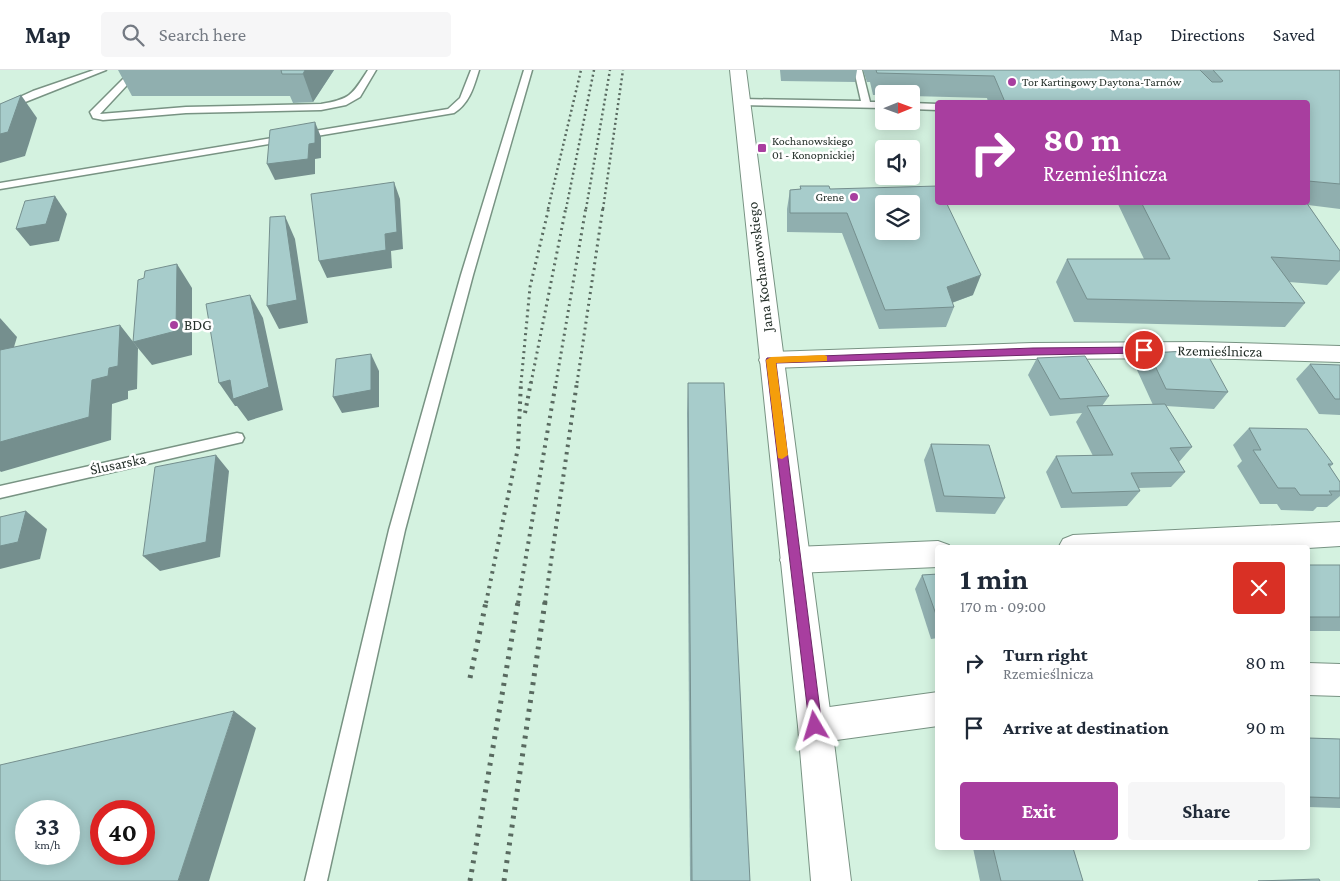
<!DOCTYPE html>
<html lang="en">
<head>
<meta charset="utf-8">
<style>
  body { margin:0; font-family:"Crimson Pro",serif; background:#f6f6f7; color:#1f2937; height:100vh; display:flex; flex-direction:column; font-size:19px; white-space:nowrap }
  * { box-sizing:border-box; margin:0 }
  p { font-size:16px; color:#747a83 }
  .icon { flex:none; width:28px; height:28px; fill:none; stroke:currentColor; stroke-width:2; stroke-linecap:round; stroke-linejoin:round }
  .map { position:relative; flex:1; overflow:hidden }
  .drawer { position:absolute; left:935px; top:475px; width:375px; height:305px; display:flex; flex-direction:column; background:#fff; border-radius:5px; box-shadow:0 2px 12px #0003 }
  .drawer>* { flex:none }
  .guide { position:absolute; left:935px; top:30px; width:375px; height:105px; border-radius:5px; box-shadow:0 2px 12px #0003; background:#a83e9f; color:#fff; overflow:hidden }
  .needle { width:32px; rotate:89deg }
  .fabs { position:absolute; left:875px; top:15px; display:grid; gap:10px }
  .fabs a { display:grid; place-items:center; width:45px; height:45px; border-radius:5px; background:#fff; box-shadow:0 2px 12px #0003; font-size:25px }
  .speed { position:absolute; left:15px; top:730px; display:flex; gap:10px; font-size:25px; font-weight:700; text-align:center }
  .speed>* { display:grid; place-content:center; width:65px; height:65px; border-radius:50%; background:#fff; box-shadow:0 2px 12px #0003; line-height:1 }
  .speed small { font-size:12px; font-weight:400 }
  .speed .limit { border:8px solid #d22; background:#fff; color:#111 }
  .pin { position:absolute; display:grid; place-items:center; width:42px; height:42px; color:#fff; margin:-21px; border:2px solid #fff; border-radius:50%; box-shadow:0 1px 5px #0007 }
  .me { position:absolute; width:55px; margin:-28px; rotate:353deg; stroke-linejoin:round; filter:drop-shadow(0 0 4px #0008) }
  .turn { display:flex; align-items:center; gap:18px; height:105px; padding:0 25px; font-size:22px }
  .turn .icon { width:65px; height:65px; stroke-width:2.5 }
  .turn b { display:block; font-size:35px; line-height:42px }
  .round { display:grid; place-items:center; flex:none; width:52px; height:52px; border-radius:5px; background:#f6f6f7 }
  .headline { display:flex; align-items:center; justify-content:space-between; height:85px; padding:0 25px }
  h1 { font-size:30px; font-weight:700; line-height:38px }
  .primary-button { display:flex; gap:10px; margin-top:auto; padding:10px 25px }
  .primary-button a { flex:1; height:58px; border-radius:5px; background:#a83e9f; color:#fff; font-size:20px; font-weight:700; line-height:58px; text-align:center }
  .primary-button a+a { background:#f6f6f7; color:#1f2937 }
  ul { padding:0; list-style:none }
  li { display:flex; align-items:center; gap:15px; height:65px; padding:0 25px }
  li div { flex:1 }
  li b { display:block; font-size:19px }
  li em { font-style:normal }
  header { display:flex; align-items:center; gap:30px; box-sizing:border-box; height:70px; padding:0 25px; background:#fff; border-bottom:1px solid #e0e1e3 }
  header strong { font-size:24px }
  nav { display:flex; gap:28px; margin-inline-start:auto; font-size:18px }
  .search { width:350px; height:45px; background:#f6f6f7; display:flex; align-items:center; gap:12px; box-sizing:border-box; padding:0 18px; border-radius:5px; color:#747a83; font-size:19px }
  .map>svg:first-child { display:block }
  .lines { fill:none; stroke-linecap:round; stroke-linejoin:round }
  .lane-casing { stroke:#789383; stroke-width:3 }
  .street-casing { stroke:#789383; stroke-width:2 }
  .secondary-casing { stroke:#789383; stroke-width:2 }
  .lane { fill:#fff; fill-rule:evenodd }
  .street { fill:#fff; fill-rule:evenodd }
  .secondary { fill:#fff; fill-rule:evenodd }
  .rail-far3 { stroke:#596a60; stroke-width:2.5; stroke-dasharray:2 3; stroke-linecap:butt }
  .rail-far2 { stroke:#596a60; stroke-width:3; stroke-dasharray:2 4; stroke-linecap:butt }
  .rail-far1 { stroke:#596a60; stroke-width:4; stroke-dasharray:2.5 5; stroke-linecap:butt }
  .rail { stroke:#596a60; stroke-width:5; stroke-dasharray:3 6; stroke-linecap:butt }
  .wall { fill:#90afaf }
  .shaded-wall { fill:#758f8e }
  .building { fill:#a7cccb; stroke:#758f8e; fill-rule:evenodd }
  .route { fill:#a83e9f; stroke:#6d2867 }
  .slow { fill:#f59e0b }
  .poi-dot { fill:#a83e9f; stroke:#fff; stroke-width:2 }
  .labels { text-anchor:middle; stroke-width:5; stroke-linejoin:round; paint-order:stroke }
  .far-poi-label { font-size:12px; fill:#25302a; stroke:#fff; text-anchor:start }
  .street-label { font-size:15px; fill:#25302a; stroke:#fff }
  .poi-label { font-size:15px; fill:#25302a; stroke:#fff; text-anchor:start }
</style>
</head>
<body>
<header>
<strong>Map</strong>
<div class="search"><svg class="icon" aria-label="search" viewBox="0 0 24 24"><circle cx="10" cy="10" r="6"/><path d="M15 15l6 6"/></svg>Search here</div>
<nav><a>Map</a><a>Directions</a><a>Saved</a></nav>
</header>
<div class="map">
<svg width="1340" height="811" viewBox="0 0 1340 811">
  <rect width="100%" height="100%" fill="#d4f2e0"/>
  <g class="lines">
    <g class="lane-casing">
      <g id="lane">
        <path d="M94,0h12l-106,42v-6l33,-15z"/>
        <path d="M132,0h9l-41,44 86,-7 135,-3c30,-5 31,-9 47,-34h8l-16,27 -14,8 -25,5 -135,3 -83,7 -10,-2 -3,-6z"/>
        <path d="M471,0h8c-5,16 -9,33 -25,43l-454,76v-6l448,-74 12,-11z"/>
        <path d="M524,0h8l-59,205 -68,255 -78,351h-22l84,-351 72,-255z"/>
        <path d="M854,0h8l8,32h14v6l-143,-3 -4,-3 4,-3 120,2z"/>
        <path d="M911,33l27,1v6l-27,-1z"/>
        <path d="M237,363l5,1 2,4 -2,4 -242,56v-12z"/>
      </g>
    </g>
    <g class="street-casing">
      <g id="street">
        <path d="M1199,272l141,4v16l-141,-4 -166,1 -262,9 -9,-2 -3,-6 3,-6 9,-2 262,-9z"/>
        <path d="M1340,452v24l-32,2h-250l5,-9 10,-4z"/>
        <path d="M938,471l11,4 1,3h-12v19l-143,6 -11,-4 -4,-9 4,-9 11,-4z"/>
        <path d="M1308,593l32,1v32l-32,-1z"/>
        <path d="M938,622v34l-123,17 -12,-5 -5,-12 5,-12 12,-5z"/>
      </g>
    </g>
    <g class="secondary-casing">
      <path id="secondary" d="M730,0h16l86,656 19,155h-40l-13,-155z"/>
    </g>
    <use href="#lane" class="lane"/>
    <use href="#street" class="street"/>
    <use href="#secondary" class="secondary"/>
    <g class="rail-far3">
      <path d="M548,139l33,-139"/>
      <path d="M566,139l28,-139"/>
      <path d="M586,139l24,-139"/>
      <path d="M603,139l20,-139"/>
    </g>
    <g class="rail-far2">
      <path d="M521,313l9,-96 19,-80"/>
      <path d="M531,313l35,-176"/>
      <path d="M556,313l30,-176"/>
      <path d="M577,313l26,-176"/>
    </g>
    <g class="rail-far1">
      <path d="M525,343l6,-31"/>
      <path d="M486,533l32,-155 3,-66"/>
      <path d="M518,533l38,-221"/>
      <path d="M545,533l32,-221"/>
    </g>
    <g class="rail">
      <path d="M470,608l16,-76"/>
      <path d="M470,811l48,-279"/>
      <path d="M504,811l41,-279"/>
    </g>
  </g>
  <g class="wall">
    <path d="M118,0h216l-21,32 -20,1 -3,-7h-158z"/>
    <path d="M780,0h77l-2,12 -74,-1z"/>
    <path d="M863,0h477v139l-32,-4 32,46v19l-13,15 -38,-3 16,21 -20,24 -211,-5 -18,-40 11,-23h77l-27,-57h191v-100h-320l-1,-4 -76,-2v-2l-38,1 -3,-13h-3z"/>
    <path d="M800,116l30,3 143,106 -21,8 2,4 -8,20 -67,2 -37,-96 -55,-1v-23l3,-19 10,-1z"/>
    <path d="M1149,283l79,39 -14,17 -48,-3 26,41 -13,15 6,10 -14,15 -33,1 2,3 -13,15 -66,2 -15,-36 10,-16h37l-17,-34 6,-9 -32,3 -22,-41 9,-17 72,38 -7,10 51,-1 -16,-35z"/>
    <path d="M1310,294l30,1v50l-21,-1 -23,-35z"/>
    <path d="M688,313l62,498h-60l-3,-468z"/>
    <path d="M1249,358l84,36 -3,3 10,15v14l-13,11h-10l-4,4 -32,-1 -4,-6h-17l-23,-38 5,-5 -9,-16z"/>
    <path d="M931,374l74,54 -10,16 -59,-2 -12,-52z"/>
    <rect x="1308" y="495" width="32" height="66"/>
    <path d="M938,504v64l-7,1 -16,-50 7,-14z"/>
    <path d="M1308,668l32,1v69l-32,-1z"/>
    <path d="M973,778h100l10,33h-103z"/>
  </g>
  <g class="shaded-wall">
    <path d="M305,0h29l-21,32 -10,-28z"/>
    <path d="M21,25l16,23 -12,38 -25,7v-29z"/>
    <path d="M315,52l6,15v21l-6,1v15l-40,6 -8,-16 42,-20z"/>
    <path d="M394,112l6,17 3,50 -12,2 1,17 -65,10 -8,-17 66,-27z"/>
    <path d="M55,126l12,18 -8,27 -29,5 -14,-17z"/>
    <path d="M285,146l10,23 13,84 -29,6 -12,-23z"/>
    <path d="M177,194l15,24v67l-40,10 -19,-23z"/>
    <path d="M981,205l-8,20 -33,12 7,-20z"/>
    <path d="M250,225l13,23 20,92 -35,11 -11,-15h-2l-16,-23z"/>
    <path d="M0,248l17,19 -12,40 -5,-5z"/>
    <path d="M120,255l18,23 -1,41 -9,2v8l-16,5 -1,36 -110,32 -1,-1v-29l92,-62z"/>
    <path d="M371,284l8,17v36l-37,6 -9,-16z"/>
    <path d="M216,385l13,16 -9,86 -60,14 -17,-15z"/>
    <path d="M26,441l21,18 -7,30 -40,10v-23z"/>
    <path d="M234,641l22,17 -47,153h-31z"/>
  </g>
  <g class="building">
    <path d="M281,0h24l-2,4h-21z"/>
    <path d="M876,0h324l12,12h9l2,-1 -10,-11h127v114l-32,-3v-79h-303l-11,-26 -117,-3z"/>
    <path d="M21,25l-13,37 -8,2v-30z"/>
    <path d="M315,52v21l-6,1 -1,15 -41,5 3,-34z"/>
    <path d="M394,112l3,50 -12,2 1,16 -67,11 -8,-67z"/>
    <path d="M800,116h29l1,3 108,-3v16h8l35,73 -34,12 7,20 -69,3 -38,-97h-57v-23l11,-1zM884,134h27v27h-27z"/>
    <path d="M55,126l-9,28 -30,5 9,-28z"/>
    <path d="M1141,132h165l34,49v10l-69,-4 34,46 -218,-4 -20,-40h103z"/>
    <path d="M285,146l12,84 -30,6 3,-89z"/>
    <path d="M177,194l-1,67 -43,11 5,-62 6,-2 1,-7z"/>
    <path d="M250,225l19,92 -36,12 -3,-19 -11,3 -13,-79z"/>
    <path d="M120,255l-2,41 -9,2 -1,8 -16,4 -3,37 -89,25v-92z"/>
    <path d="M1205,280l23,42 -62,-3 -17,-36z"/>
    <path d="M371,284v36l-38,7 3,-38z"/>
    <path d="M1085,286l24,40 -49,3 -23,-41z"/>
    <path d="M1310,294l30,1v34h-5z"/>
    <path d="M688,313h36l26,498h-58z"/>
    <path d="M1165,334l27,43 -22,1 15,24 -54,1 9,18 -68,2 -16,-37 57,-1 -26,-49z"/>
    <path d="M1249,358l58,1 26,35h-5l12,18v9h-11l3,4h-32l-5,-7h-17l-25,-38h8z"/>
    <path d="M931,374l58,1 16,53 -61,-2z"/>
    <path d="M216,385l-10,87 -63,14 12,-89z"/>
    <path d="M26,441l-8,31 -18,4v-29z"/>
    <rect x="1308" y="495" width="32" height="52"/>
    <path d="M938,504v46l-16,-45z"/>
    <path d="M234,641l-56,170h-178v-116zM26,741h43v43h-43zM101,741h43v43h-43z"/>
    <path d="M1308,668l32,1v59l-32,-1z"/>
    <path d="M993,778h80l10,33h-82z"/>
    <path d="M1319,809l1,2h-62z"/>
  </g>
  <path class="route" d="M1144,277l5,3 -5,3 -111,2 -257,8 46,363 -2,5 -5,2 -5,-2 -44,-371 1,-2 266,-10z"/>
  <path class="slow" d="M824,285l3,1v5l-51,2 12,92 -6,4 -4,-1 -12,-98 5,-3z"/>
  <g class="poi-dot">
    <circle cx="1012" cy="12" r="5"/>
    <rect x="757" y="73" width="10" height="10" rx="2.5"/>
    <circle cx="854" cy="127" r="5"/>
    <circle cx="174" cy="255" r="5"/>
  </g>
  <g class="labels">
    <g class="far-poi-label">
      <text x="1022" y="16">Tor Kartingowy Daytona-Tarnów</text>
      <text x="772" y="75">Kochanowskiego<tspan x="772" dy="14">01 - Konopnickiej</tspan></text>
      <text x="844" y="131" text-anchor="end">Grene</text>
    </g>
    <g class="street-label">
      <text transform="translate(760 197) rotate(-97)" y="5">Jana Kochanowskiego</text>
      <text transform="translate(1220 281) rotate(1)" y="5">Rzemieślnicza</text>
      <text transform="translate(118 394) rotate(-12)" y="5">Ślusarska</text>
    </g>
    <g class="poi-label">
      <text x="184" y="260">BDG</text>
    </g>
  </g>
</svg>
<div class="fabs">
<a><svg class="needle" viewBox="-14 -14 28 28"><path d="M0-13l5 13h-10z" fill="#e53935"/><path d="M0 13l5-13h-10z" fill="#747a83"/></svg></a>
<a><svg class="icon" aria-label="sound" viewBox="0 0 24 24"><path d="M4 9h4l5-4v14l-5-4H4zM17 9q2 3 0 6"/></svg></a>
<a><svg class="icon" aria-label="layers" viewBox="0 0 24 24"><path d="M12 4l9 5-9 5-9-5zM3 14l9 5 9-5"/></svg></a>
</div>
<div class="speed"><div>33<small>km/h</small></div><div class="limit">40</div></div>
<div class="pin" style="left:1144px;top:280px;background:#d93025"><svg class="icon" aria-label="arrive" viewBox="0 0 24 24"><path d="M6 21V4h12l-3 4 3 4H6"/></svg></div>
<svg class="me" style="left:815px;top:656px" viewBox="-20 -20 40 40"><path d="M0-17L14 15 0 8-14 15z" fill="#a83e9f" stroke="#fff" stroke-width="4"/></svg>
<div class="guide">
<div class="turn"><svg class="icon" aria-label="right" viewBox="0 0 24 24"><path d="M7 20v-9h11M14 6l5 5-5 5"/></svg><div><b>80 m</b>Rzemieślnicza</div></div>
</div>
<section class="drawer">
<div class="headline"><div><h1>1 min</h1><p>170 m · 09:00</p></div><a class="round" style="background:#d93025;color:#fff"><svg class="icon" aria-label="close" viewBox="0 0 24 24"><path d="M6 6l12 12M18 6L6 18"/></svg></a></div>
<ul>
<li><svg class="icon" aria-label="right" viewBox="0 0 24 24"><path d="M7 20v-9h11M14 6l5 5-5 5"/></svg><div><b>Turn right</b><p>Rzemieślnicza</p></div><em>80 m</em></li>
<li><svg class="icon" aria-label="arrive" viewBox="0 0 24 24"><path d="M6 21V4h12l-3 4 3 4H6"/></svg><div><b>Arrive at destination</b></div><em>90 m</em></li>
</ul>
<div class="primary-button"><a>Exit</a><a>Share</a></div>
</section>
</div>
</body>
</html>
